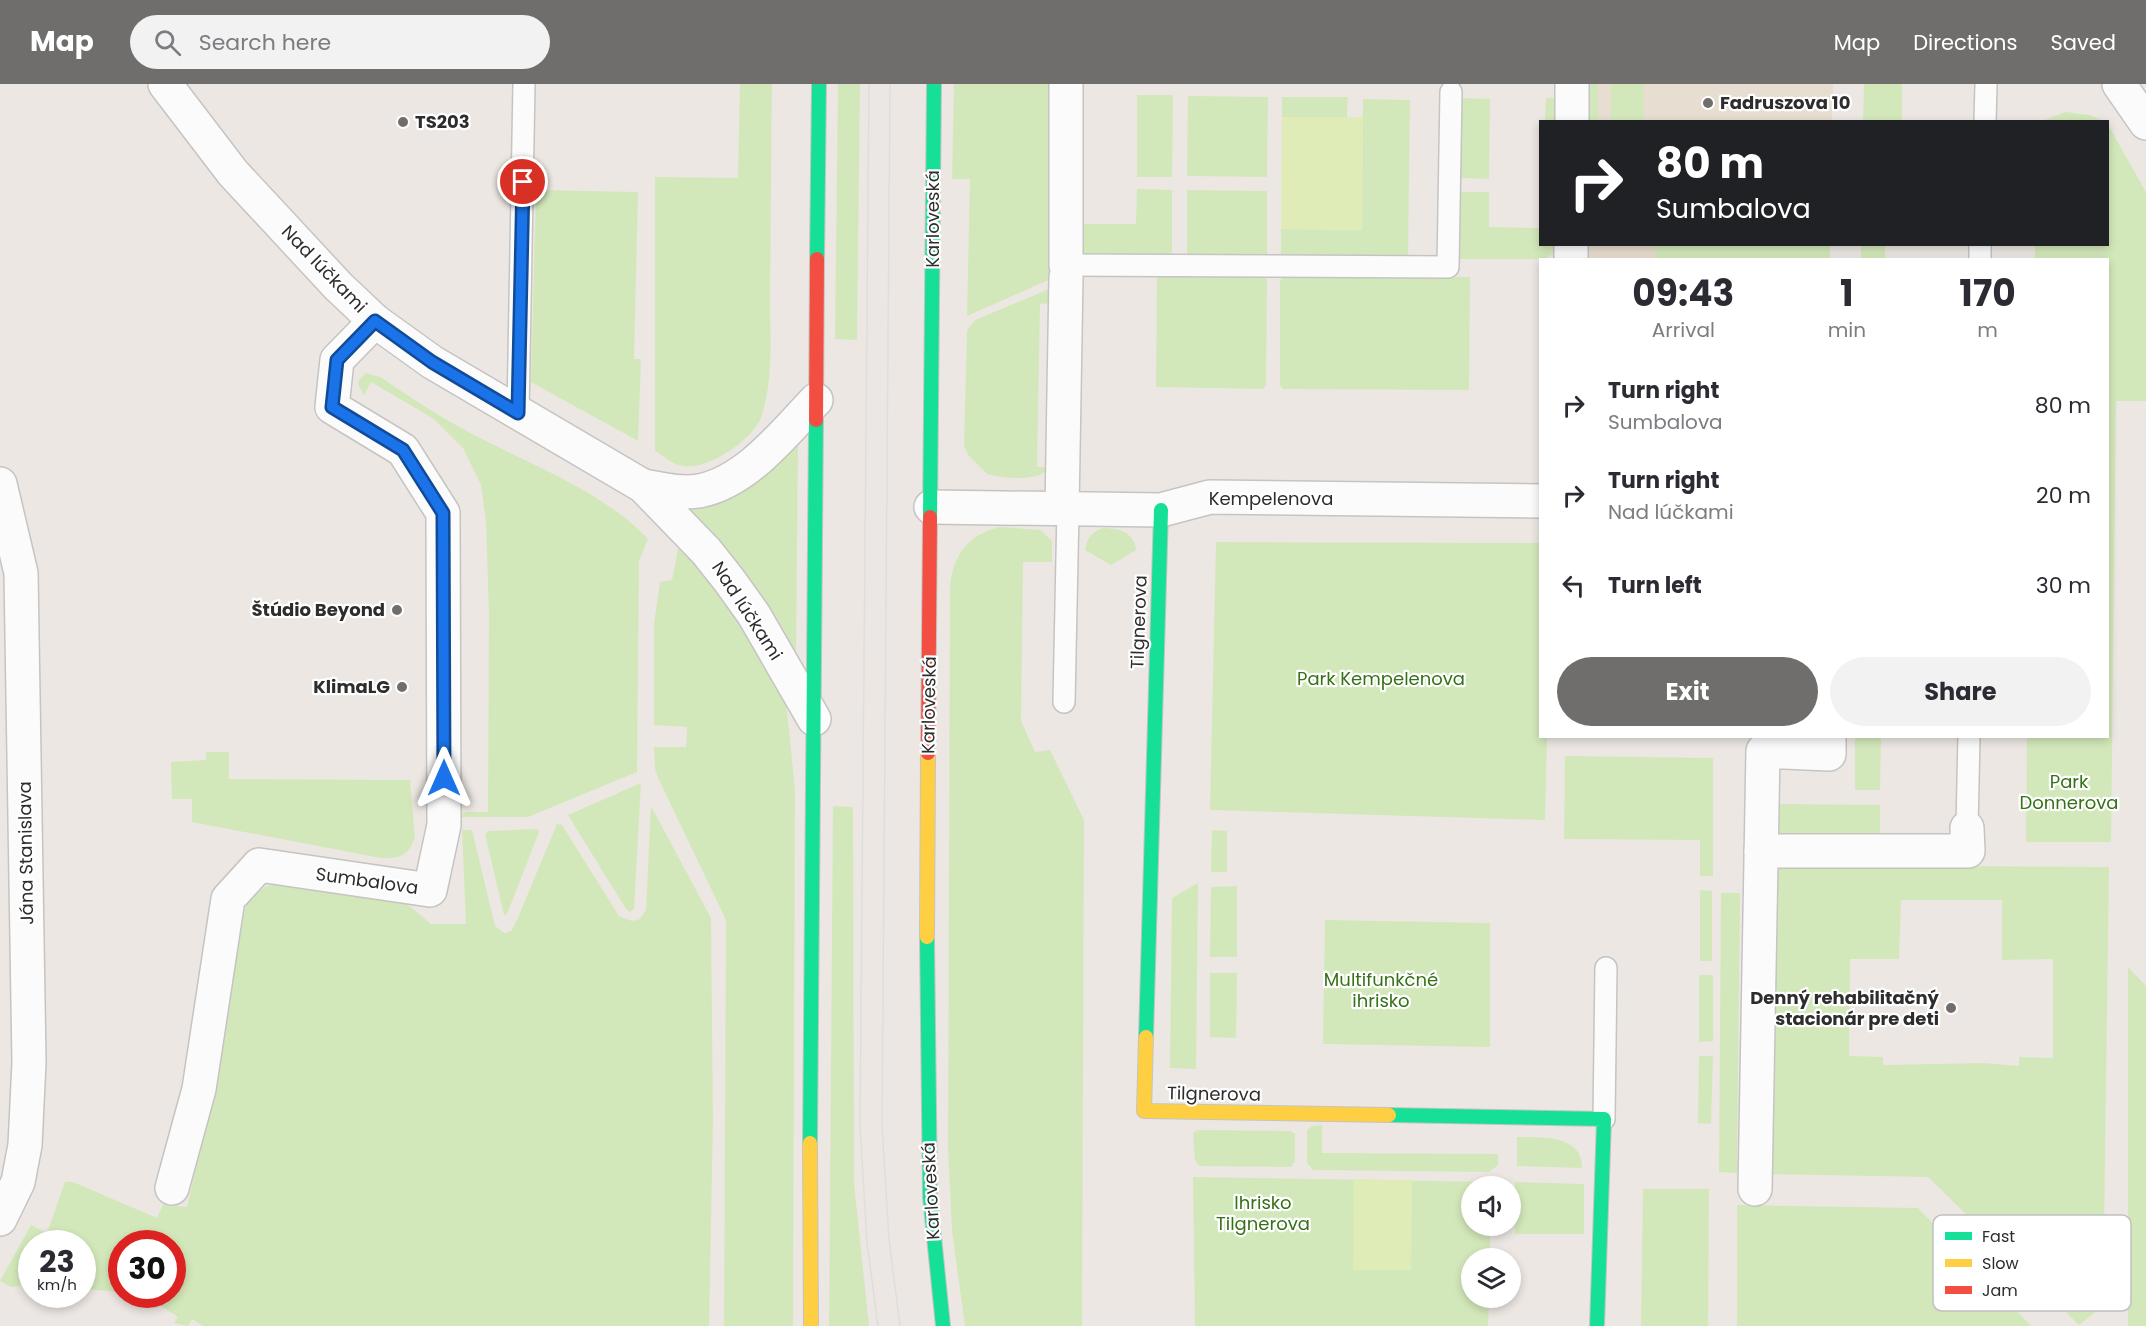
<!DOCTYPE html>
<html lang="en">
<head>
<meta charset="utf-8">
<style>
  body { margin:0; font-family:Poppins,sans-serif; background:#f2f2f3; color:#2b2b33; height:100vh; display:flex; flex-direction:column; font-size:22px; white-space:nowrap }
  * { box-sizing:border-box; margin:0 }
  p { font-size:20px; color:#7c7c81 }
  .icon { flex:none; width:33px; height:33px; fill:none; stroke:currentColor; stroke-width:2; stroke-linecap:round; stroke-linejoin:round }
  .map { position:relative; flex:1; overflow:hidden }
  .side { position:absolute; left:1539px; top:174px; width:570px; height:480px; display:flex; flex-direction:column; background:#fff; border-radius:0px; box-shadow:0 3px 9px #0003 }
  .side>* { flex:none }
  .top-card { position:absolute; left:1539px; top:36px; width:570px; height:126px; border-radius:0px; box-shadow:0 3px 9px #0003; background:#202124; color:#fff; overflow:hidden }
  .tools { position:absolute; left:1461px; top:1092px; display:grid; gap:12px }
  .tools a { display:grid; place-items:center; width:60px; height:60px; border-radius:50%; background:#fff; box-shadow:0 3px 9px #0003; font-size:30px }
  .speed { position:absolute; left:18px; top:1146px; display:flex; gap:12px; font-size:30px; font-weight:700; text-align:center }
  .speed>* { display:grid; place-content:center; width:78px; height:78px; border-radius:50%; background:#fff; box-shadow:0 3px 9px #0003; line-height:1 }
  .speed small { font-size:15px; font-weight:400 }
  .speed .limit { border:9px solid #d22; background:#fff; color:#111 }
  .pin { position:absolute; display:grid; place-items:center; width:51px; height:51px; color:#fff; margin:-26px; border:3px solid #fff; border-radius:50%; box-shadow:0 2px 6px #0007 }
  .me { position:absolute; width:66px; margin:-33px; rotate:0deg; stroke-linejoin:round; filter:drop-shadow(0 0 4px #0008) }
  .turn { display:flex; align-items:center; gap:21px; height:126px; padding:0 18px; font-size:27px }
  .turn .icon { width:78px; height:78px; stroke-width:2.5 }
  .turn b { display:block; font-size:42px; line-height:51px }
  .eta { display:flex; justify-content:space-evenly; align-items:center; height:102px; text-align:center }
  .eta b { font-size:36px; font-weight:700; line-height:42px }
  .cta { display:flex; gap:12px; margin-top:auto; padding:12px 18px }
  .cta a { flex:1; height:69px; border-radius:36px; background:#706e6c; color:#fff; font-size:24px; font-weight:700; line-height:69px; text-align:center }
  .cta a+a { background:#f2f2f3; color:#2b2b33 }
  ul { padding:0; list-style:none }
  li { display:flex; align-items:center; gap:18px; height:90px; padding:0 18px }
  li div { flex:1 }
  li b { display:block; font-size:22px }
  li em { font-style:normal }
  header { display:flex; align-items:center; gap:36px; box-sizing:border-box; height:84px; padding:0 30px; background:#706e6c; color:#fff }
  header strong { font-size:28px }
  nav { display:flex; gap:33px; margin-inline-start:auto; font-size:21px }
  .search { width:420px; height:54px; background:#f2f2f3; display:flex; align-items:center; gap:15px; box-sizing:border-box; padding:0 21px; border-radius:33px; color:#7c7c81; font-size:22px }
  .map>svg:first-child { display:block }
  .education { fill:#e7ddd0 }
  .green { fill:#d3e8ba; fill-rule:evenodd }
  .pitch { fill:#e0ecb8 }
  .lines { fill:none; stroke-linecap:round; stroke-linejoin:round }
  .lane-casing { stroke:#c5c4c3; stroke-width:24 }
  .street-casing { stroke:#c5c4c3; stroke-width:36 }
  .fast-casing { stroke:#c5c4c3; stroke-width:16 }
  .slow-casing { stroke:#c5c4c3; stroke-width:16 }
  .jam-casing { stroke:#c5c4c3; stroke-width:16 }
  .lane { stroke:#fcfbfb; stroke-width:21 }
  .street { stroke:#fcfbfb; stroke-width:33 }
  .fast { stroke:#16e098; stroke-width:14 }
  .slow { stroke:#ffcf43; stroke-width:14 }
  .jam { stroke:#f24e42; stroke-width:14 }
  .tram { stroke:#dedee0; stroke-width:1.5 }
  .route-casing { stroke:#114b97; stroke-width:15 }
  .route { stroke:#1a73e8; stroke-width:10 }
  .poi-dot { fill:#706e6c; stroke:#fff; stroke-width:2 }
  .labels { text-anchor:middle; stroke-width:4.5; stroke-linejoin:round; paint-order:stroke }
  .poi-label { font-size:18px; font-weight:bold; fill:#2d2d2d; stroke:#fff; text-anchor:end }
  .street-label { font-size:18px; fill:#2d2d2d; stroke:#fff }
  .park-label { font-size:18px; fill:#367117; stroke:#fff }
  .key { fill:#fff; stroke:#c0c0c0; stroke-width:1.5 }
  .key-label { font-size:16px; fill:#2d2d2d }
</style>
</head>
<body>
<header>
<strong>Map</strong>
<div class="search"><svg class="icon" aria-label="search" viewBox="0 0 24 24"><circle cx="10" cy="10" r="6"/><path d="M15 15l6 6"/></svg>Search here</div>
<nav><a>Map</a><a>Directions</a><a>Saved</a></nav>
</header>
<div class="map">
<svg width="2146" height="1242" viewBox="0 0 2146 1242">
  <rect width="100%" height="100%" fill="#ece7e2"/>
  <g class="education">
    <path d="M1584,0h249l-1,37 -248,1z"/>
    <path d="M1583,161h247v14l-247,1z"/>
  </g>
  <g class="green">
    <path d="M740,0h32c-1,70 -1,141 -2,211 0,39 4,85 -9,123 -9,22 -54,53 -78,48 -9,-1 -20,-10 -28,-15v-274l83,1z"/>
    <path d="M838,0h22l-3,256 -22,-1z"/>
    <path d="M954,0h100l-1,194 -86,38 3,-137h-18z"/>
    <path d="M1584,0h14v37l-14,1z"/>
    <rect x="1611" y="0" width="33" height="37"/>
    <path d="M1864,0h38v37h-39z"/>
    <path d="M1137,11h36l-1,82h-35z"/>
    <path d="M1188,12l80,1 -1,80 -80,-1z"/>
    <path d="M1282,13h66l-1,20h-65z"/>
    <path d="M1458,14l32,1 -1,80 -31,-1z"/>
    <path d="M1546,14h13v23l-14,1z"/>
    <path d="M1363,15l47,1 -2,158 -127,-2v-27l81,1z"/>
    <path d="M2065,28l25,3 13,6h-61z"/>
    <path d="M2108,41l38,67v209h-30l-5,441h-85l1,-105 81,-1v-476l-73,-1v-14l73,-1z"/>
    <path d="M1137,105l35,1v64h-91l1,-30h54z"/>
    <path d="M536,106l102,2 -4,167h7l-3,82 -107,-59z"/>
    <path d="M1187,106l80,1v64h-80z"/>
    <path d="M1458,108h31v35l51,1v16l18,1 -2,7 -11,7h-87z"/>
    <rect x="1655" y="161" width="175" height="14"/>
    <rect x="1861" y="161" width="24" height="14"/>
    <path d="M1157,190l106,1 4,5 -1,105 -3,4 -107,-2z"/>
    <path d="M1285,191l185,2 -1,113 -186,-1 -3,-4v-105z"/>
    <path d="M1054,203v16l-14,1 -3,163h13c-12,16 -47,11 -63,7l-18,-18 -5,-10 3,-116 8,-10z"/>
    <path d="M366,289l14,4c25,16 49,33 74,47 61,35 147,64 194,115l-9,22 -2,211 -109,45h-67l3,-5h24l1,-197 -3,-93 -5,-37 -18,-37 -29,-29 -63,-37 -7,13 -6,-10 1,-5z"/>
    <path d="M798,355l-2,219 -121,-152c59,3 83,-30 123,-67z"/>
    <path d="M999,443l42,3 11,11v21h-29l-2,159 14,31 15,-2 34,70 -2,506h-117l-13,-95 -4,-83 2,-563c4,-31 18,-50 49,-58z"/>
    <path d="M1102,444c17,0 32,4 34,22l-25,15 -26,-15c2,-12 6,-17 17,-22z"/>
    <path d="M680,455l33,40 73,122 9,89 -2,536h-69l2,-406 -67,-140 -4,-11 -1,-22h32l1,-20 -33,-2v-101l6,-42 12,-2z"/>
    <path d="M1216,458l324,1v193l7,1 -2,83 -335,-10z"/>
    <path d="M1855,653h26l-1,53h-25z"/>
    <path d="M206,668h23v27l181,1 5,57c-6,19 -16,22 -34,21l-189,-36v-23h-20l-1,-37 35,-2z"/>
    <path d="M1565,672l148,2v118h-13v-36l-136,-1z"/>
    <path d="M641,699l-7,126 -4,3 -4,-3 -58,-94z"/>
    <path d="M1772,720l108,1v33l-109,2z"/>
    <path d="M651,722l60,112 2,203 -4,205h-506l-11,-7 -4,7 -14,-3 4,-6 -26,-17v-5l20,-1v-50h-50l-1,48 -38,-3 -1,-45h-50l-1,40 -20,3 -11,-6 31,-56 16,8 18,-51h8l84,36 6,-13 24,2 31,-133 18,-138 12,-35 18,-15 22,-3 119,21 24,20h35l-4,-94h10l23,96 9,7 7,-2 6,-11 40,-96 5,1 57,91 13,5 8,-2 6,-9z"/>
    <path d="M833,722l20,1 1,376 15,143h-40z"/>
    <path d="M537,745l2,3 -32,82 -3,1 -19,-81 4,-3z"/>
    <path d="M1212,746l15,1v41h-16z"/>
    <path d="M1771,781l338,2 -6,439 -24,19 -151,-148 -157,-3zM1901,816h101v60l51,-1v99l-34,-1v9l-35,-3 -101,2v-8l-34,-1 1,-97h49z"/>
    <path d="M1198,799l-2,186 -26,-1 2,-170z"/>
    <path d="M1237,802v71h-27l1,-70z"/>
    <path d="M1700,806l12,1v70h-12z"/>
    <path d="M1721,809h19l-3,280 -18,-1z"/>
    <path d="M1325,836l165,3v124l-167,-3z"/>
    <path d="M2128,883l18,19v340h-18z"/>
    <path d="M1210,889h27l-1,65 -26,-1z"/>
    <path d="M1699,891h14v66l-14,1z"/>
    <path d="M1699,972h14l-2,68 -13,-1z"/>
    <path d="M1322,1041v28l176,1v11l-9,7 -176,-2 -6,-7v-32l5,-5z"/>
    <path d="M1198,1046l93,1 4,3v27l-4,6 -92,-1 -4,-6 -2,-27z"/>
    <path d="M1517,1053c23,0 66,-3 65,31l-65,-2z"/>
    <path d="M1193,1093l298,5v4h-19v40h18v32h-18v40h17l-1,28h-293z"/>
    <path d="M1515,1098l69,2v50h-69z"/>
    <path d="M1643,1105h66l-1,137h-67z"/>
    <path d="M1737,1121l181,3 113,118h-294z"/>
  </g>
  <g class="pitch">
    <path d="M1282,33h81l-1,113 -81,-1z"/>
    <path d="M1354,1095l58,1 -1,90h-58z"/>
  </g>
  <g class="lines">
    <g class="lane-casing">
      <g id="lane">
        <path d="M1985,38l1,-38"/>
        <path d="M1980,176v-16"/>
        <path d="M1066,181l382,2 3,-175"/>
        <path d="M518,329l6,-329"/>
        <path d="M1064,618l4,-193"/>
        <path d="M1967,744l2,-92"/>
        <path d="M1604,1035l2,-151"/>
      </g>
    </g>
    <g class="street-casing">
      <g id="street">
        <path d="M165,0l68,89 105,113 37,35 57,41 211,124 63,65 23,29 25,35 60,104"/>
        <path d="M1066,0v181"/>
        <path d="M2119,0l27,39"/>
        <path d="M1572,38v-38"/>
        <path d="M1571,176v-16"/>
        <path d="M0,400l21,89 8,490 -4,82 -7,37 -18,37"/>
        <path d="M643,402c18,3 37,8 56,5 48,-9 85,-58 117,-91"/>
        <path d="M931,423l230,3 49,-13 330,4"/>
        <path d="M1062,425l4,-232"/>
        <path d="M1761,767h207l-1,-23"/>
        <path d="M172,1104l27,-99 29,-190 31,-34 171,25 14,-65 -1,-312 -40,-63 -71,-43 5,-47 38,-39"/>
        <path d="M1755,1105l8,-438 66,3v-18"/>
      </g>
    </g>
    <g class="fast-casing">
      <g id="fast">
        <path d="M817,175l2,-175"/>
        <path d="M930,433l4,-433"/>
        <path d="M927,853l3,260 13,129"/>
        <path d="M1146,953l15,-527"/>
        <path d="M1389,1031l215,4 -7,207"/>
        <path d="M810,1059l6,-723"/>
      </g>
    </g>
    <g class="slow-casing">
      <g id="slow">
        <path d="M927,853l1,-184"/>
        <path d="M1146,953l-2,74 245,4"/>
        <path d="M810,1059l1,183"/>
      </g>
    </g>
    <g class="jam-casing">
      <g id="jam">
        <path d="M816,336l1,-161"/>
        <path d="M928,669l2,-236"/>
      </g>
    </g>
    <use href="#lane" class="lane"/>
    <use href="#street" class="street"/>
    <use href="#fast" class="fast"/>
    <use href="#slow" class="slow"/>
    <use href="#jam" class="jam"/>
    <g class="tram">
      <path d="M869,0l-9,1042 7,116 11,84"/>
      <path d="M890,0l-8,1042 7,113 11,87"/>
    </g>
  </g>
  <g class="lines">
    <g class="route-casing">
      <path id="route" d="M444,694l-1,-265 -40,-63 -71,-43 5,-47 38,-39 57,41 86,51 5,-231"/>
    </g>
    <use href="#route" class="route"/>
  </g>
  <g class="poi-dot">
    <circle cx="1708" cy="19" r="6"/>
    <circle cx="403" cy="38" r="6"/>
    <circle cx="397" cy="526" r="6"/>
    <circle cx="402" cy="603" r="6"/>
    <circle cx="1951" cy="924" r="6"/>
  </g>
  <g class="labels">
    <g class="poi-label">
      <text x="1720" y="25" text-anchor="start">Fadruszova 10</text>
      <text x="415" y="44" text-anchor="start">TS203</text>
      <text x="385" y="532">Štúdio Beyond</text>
      <text x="390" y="609">KlimaLG</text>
      <text x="1939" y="920">Denný rehabilitačný<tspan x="1939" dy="21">stacionár pre deti</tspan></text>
    </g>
    <g class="street-label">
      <text transform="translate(933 135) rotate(-90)" y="6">Karloveská</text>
      <text transform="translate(324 185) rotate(46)" y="6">Nad lúčkami</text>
      <text x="1271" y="421">Kempelenova</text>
      <text transform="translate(747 527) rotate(57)" y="6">Nad lúčkami</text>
      <text transform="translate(1139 538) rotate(-88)" y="6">Tilgnerova</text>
      <text transform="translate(929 621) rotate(-89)" y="6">Karloveská</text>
      <text transform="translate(26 769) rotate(-91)" y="6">Jána Stanislava</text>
      <text transform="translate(367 797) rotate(8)" y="6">Sumbalova</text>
      <text transform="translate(1214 1010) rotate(1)" y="6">Tilgnerova</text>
      <text transform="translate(931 1107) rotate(-93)" y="6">Karloveská</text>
    </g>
    <g class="park-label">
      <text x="1381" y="601">Park Kempelenova</text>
      <text x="2069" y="704">Park<tspan x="2069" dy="21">Donnerova</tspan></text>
      <text x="1381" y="902">Multifunkčné<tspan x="1381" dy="21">ihrisko</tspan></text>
      <text x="1263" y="1125">Ihrisko<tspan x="1263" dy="21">Tilgnerova</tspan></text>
    </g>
  </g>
  <rect x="1933" y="1131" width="198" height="96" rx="9" class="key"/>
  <rect x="1945" y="1148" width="27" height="8" fill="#16e098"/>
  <rect x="1945" y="1175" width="27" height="8" fill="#ffcf43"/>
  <rect x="1945" y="1202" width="27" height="8" fill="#f24e42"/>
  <g class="key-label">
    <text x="1982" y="1158">Fast</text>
    <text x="1982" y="1185">Slow</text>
    <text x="1982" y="1212">Jam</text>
  </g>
</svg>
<div class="tools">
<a><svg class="icon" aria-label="sound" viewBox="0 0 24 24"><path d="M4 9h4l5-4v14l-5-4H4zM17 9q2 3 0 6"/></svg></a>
<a><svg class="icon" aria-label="layers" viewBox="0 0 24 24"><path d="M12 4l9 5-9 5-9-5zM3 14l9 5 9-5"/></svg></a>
</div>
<div class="speed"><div>23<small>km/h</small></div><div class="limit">30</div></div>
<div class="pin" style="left:523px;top:98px;background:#d93025"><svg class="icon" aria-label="arrive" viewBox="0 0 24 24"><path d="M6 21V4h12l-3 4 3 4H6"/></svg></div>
<svg class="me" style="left:444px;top:694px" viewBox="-20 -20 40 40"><path d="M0-17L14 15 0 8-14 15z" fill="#1a73e8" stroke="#fff" stroke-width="4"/></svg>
<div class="top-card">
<div class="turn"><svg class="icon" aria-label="right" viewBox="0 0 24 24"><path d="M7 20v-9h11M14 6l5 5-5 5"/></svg><div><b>80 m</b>Sumbalova</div></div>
</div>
<section class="side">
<div class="eta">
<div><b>09:43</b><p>Arrival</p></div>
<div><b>1</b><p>min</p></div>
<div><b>170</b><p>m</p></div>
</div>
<ul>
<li><svg class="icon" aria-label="right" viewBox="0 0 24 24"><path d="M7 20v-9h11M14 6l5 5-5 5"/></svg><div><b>Turn right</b><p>Sumbalova</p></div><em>80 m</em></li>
<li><svg class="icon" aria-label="right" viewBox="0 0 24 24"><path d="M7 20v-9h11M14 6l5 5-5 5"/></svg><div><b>Turn right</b><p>Nad lúčkami</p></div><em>20 m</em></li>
<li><svg class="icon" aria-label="left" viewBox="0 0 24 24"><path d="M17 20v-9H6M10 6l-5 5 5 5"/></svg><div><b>Turn left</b></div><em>30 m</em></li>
</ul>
<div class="cta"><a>Exit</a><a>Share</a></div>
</section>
</div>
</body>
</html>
